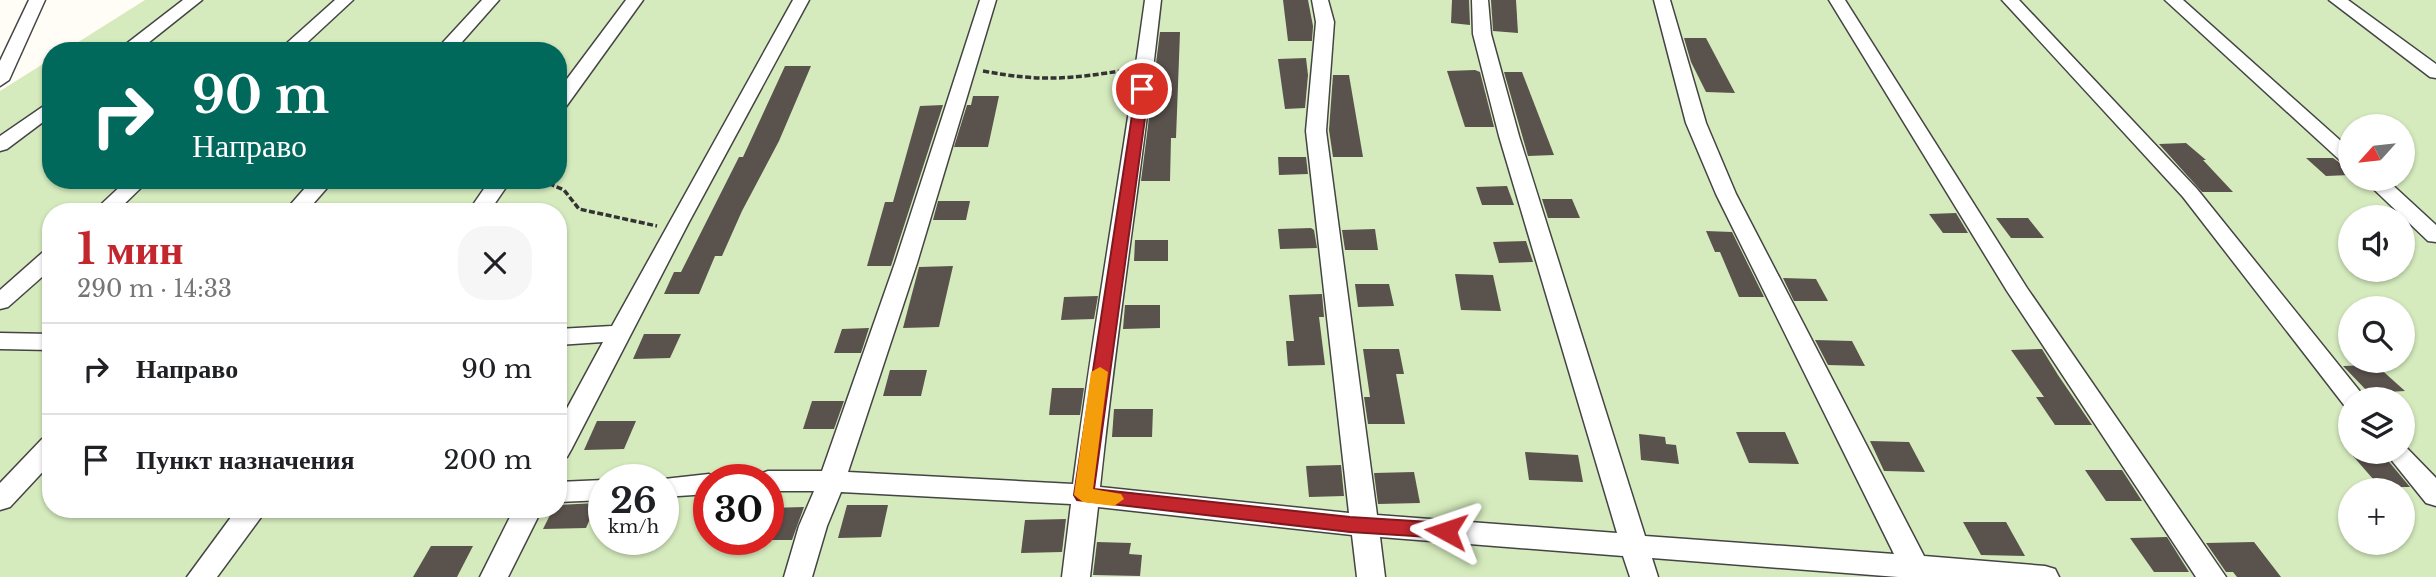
<!DOCTYPE html>
<html lang="ru">
<head>
<meta charset="utf-8">
<style>
  body { margin:0; font-family:"Libre Baskerville",serif; background:#f6f6f6; color:#202124; height:100vh; display:flex; flex-direction:column; font-size:26px; white-space:nowrap }
  * { box-sizing:border-box; margin:0 }
  p { font-size:23px; color:#757577 }
  .icon { flex:none; width:38px; height:38px; fill:none; stroke:currentColor; stroke-width:2; stroke-linecap:round; stroke-linejoin:round }
  .map { position:relative; flex:1; overflow:hidden }
  .details { position:absolute; left:42px; top:203px; width:525px; height:315px; display:flex; flex-direction:column; background:#fff; border-radius:28px; box-shadow:0 2px 5px #0004 }
  .details>* { flex:none }
  .hud { position:absolute; left:42px; top:42px; width:525px; height:147px; border-radius:28px; box-shadow:0 2px 5px #0004; background:#00695c; color:#fff; overflow:hidden }
  .needle { width:46px; rotate:243deg }
  .controls { position:absolute; left:2338px; top:114px; display:grid; gap:14px }
  .controls a { display:grid; place-items:center; width:77px; height:77px; border-radius:50%; background:#fff; box-shadow:0 2px 5px #0004; font-size:35px }
  .speed { position:absolute; left:588px; top:464px; display:flex; gap:14px; font-size:35px; font-weight:700; text-align:center }
  .speed>* { display:grid; place-content:center; width:91px; height:91px; border-radius:50%; background:#fff; box-shadow:0 2px 5px #0004; line-height:1 }
  .speed small { font-size:18px; font-weight:400 }
  .speed .limit { border:10px solid #d22; background:#fff; color:#111 }
  .pin { position:absolute; display:grid; place-items:center; width:60px; height:60px; color:#fff; margin:-30px; border:4px solid #fff; border-radius:50%; box-shadow:0 2px 7px #0007 }
  .me { position:absolute; width:77px; margin:-38px; rotate:275deg; stroke-linejoin:round; filter:drop-shadow(0 0 5px #0008) }
  .turn { display:flex; align-items:center; gap:24px; height:147px; padding:0 35px; font-size:32px }
  .turn .icon { width:91px; height:91px; stroke-width:2.5 }
  .turn b { display:block; font-size:49px; line-height:60px }
  .round { display:grid; place-items:center; flex:none; width:74px; height:74px; border-radius:28px; background:#f6f6f6 }
  .overview { display:flex; align-items:center; justify-content:space-between; height:119px; padding:0 35px }
  h1 { font-size:42px; font-weight:800; line-height:52px; color:#c4262e }
  ul { padding:0; list-style:none }
  li { display:flex; align-items:center; gap:21px; height:91px; padding:0 35px; border-top:2px solid #e0e0e0 }
  li div { flex:1 }
  li b { display:block; font-size:26px }
  li em { font-style:normal }
  .map>svg:first-child { display:block }
  .green { fill:#d5ebbd; fill-rule:evenodd }
  .building { fill:#5a524d }
  .lines { fill:none; stroke-linecap:round; stroke-linejoin:round }
  .street-casing { stroke:#444; stroke-width:3 }
  .path { stroke:#333; stroke-width:3.5; stroke-dasharray:6 2.5; stroke-linecap:butt }
  .street { fill:#fff; fill-rule:evenodd }
  .route { fill:#c4262e; stroke:#7f191e; stroke-width:2 }
  .slow { fill:#f59e0b }
</style>
</head>
<body>
<div class="map">
<svg width="2436" height="577" viewBox="0 0 2436 577">
  <rect width="100%" height="100%" fill="#fffdf5"/>
  <path class="green" d="M145,0h2291v577h-2436v-486l51,-32v121h507v-129h-494zM2350,126h53v52h-53zM51,212h507v297h-507zM2350,217h53v53h-53zM2350,308h53v52h-53zM2350,399h53v53h-53zM604,480h59v59h-59zM709,480h59v59h-59zM2350,490h53v52h-53z"/>
  <g class="building">
    <path d="M1283,0h25l5,26 -1,15h-24z"/>
    <path d="M1452,0h17l1,25 -19,-2z"/>
    <path d="M1491,0h25l2,33 -25,-2z"/>
    <path d="M1160,32h20l-4,106h-5l-1,43h-29z"/>
    <path d="M1684,38h22l29,55 -29,-1 -15,-30z"/>
    <path d="M1306,58l2,17 -3,33 -20,1 -7,-50z"/>
    <path d="M785,66h26l-32,75 -37,70 -20,45h-7l-16,38h-35l10,-22h7l58,-115h4z"/>
    <path d="M1475,70l5,2 14,55h-29l-18,-56z"/>
    <path d="M1504,72h18l32,83 -26,1z"/>
    <path d="M1333,75h16l14,82h-30l-4,-27z"/>
    <path d="M973,96h26l-11,51h-34l13,-42h4z"/>
    <path d="M943,105l-52,161h-24l18,-64h8l27,-96z"/>
    <path d="M2186,143l20,17h-3l30,32h-31l-43,-48z"/>
    <path d="M1278,157h28l2,17 -29,1z"/>
    <path d="M2306,158h27l17,12v5l-24,1z"/>
    <path d="M1507,186l7,19h-32l-6,-18z"/>
    <path d="M1542,199h30l8,19h-32z"/>
    <path d="M938,201h32l-4,19h-33z"/>
    <path d="M1956,213l12,20h-25l-14,-19z"/>
    <path d="M1996,218h32l16,20h-33z"/>
    <path d="M1311,228l3,2 3,18 -37,1 -2,-20z"/>
    <path d="M1375,229l3,21h-33l-3,-20z"/>
    <path d="M1706,231l26,1 32,65h-25l-19,-45h-5z"/>
    <path d="M1135,240h33v21h-34z"/>
    <path d="M1526,241l7,21 -34,1 -6,-21z"/>
    <path d="M953,266l-14,61 -36,1 16,-61z"/>
    <path d="M1455,274l38,1 8,36 -40,-1z"/>
    <path d="M1783,278l33,1 12,22h-34z"/>
    <path d="M1355,284h34l5,22 -36,1z"/>
    <path d="M1322,294l2,23h-5l6,48 -37,1 -2,-25h8l-5,-46z"/>
    <path d="M1098,296l-4,23 -33,1 3,-23z"/>
    <path d="M1125,305h35v23l-37,1z"/>
    <path d="M869,328l-8,25h-27l8,-24z"/>
    <path d="M644,334h37l-11,24 -37,1z"/>
    <path d="M1815,340l37,1 13,25 -37,-1z"/>
    <path d="M1363,349h36l5,25h-8l9,50h-37l-4,-27h6z"/>
    <path d="M2042,349l16,26 34,50h-37l-19,-28h8l-33,-47z"/>
    <path d="M2376,365l29,26 -36,2 -26,-27z"/>
    <path d="M890,370h37l-6,26h-38z"/>
    <path d="M1052,388h32l-4,27h-31z"/>
    <path d="M812,401h32l-10,28h-31z"/>
    <path d="M1114,409h39l-1,28h-40z"/>
    <path d="M597,421h39l-12,28 -40,1z"/>
    <path d="M1736,432h49l14,32 -50,-1z"/>
    <path d="M1639,434l26,3 1,7 10,1 3,19 -38,-4z"/>
    <path d="M1870,441l39,1 16,30 -41,-1z"/>
    <path d="M1525,452l53,3 5,27 -54,-2z"/>
    <path d="M2353,456l32,1 25,30h-30z"/>
    <path d="M1341,465l3,31 -35,1 -3,-31z"/>
    <path d="M2085,470h37l20,31h-36z"/>
    <path d="M1414,472l6,31 -42,1 -4,-31z"/>
    <path d="M597,503l-11,25 -43,1 10,-20h5v-4z"/>
    <path d="M847,505h41l-7,32 -43,1z"/>
    <path d="M804,507l-12,33h-24v-32z"/>
    <path d="M1066,519l-4,33 -41,1 4,-33z"/>
    <path d="M1963,522h43l19,34 -44,-1z"/>
    <path d="M2167,537l22,35h-35l-24,-34z"/>
    <path d="M1097,542l34,1 -2,11 13,1 -2,21 -47,-1z"/>
    <path d="M2254,542l27,35h-44l-4,-5h-7l-20,-29z"/>
    <path d="M431,546h42l-16,31h-44z"/>
  </g>
  <g class="lines">
    <g class="street-casing">
      <g id="street">
        <path d="M29,0h16l-36,80 -9,6v-25z"/>
        <path d="M183,0h19l-64,51h-21z"/>
        <path d="M335,0h18l-55,51h-20z"/>
        <path d="M482,0h17l-45,51h-19z"/>
        <path d="M626,0h17l-78,108 -7,2v-19z"/>
        <path d="M793,0h16l-120,222 -118,228 -4,7 -9,2v-34l45,-83 -45,3v-16l54,-3z"/>
        <path d="M980,0h16l-79,263 -69,209 225,12c21,-162 50,-322 72,-484h16c-18,163 -44,324 -61,487l249,26 -43,-382 10,-109 -4,-22h16l6,22 -8,109 51,384 240,18 -118,-397 -26,-102 -1,-34h16l3,34 28,102 126,400 249,18 -178,-360 -30,-71 -32,-123h16l36,123 30,71 188,362 121,10 10,3 4,8h-161l-246,-19 6,19h-28l-7,-21 -243,-19 5,40h-28l-5,-42 -254,-28 -8,70h-28l9,-73 -230,-12 -14,34 -15,51h-28l15,-51 15,-35h-46v-11h-13l4,-6 9,-3h54l73,-208z"/>
        <path d="M1829,0h16l182,288 199,289h-30l-189,-286z"/>
        <path d="M2002,0h17l178,189 169,210h-16v8l-6,-2 -161,-208z"/>
        <path d="M2165,0h18l167,149v16l-7,-2z"/>
        <path d="M2329,0h19l88,64v14l-6,-1z"/>
        <path d="M51,101v15l-44,33 -7,2v-15z"/>
        <path d="M2362,178h23l51,47v17l-8,-1z"/>
        <path d="M127,180h22l-33,32h-23z"/>
        <path d="M312,180h22l-28,32h-22z"/>
        <path d="M490,180h21l-22,32h-21z"/>
        <path d="M51,250v19l-43,38 -8,2v-19l43,-38z"/>
        <path d="M0,333l51,1v16l-51,-1z"/>
        <path d="M51,437v26l-41,44 -10,3v-27l42,-44z"/>
        <path d="M2403,444l33,34v28l-10,-3 -41,-51h18z"/>
        <path d="M709,474l11,6h-11v14l-46,3v-17h-8z"/>
        <path d="M604,480v20l-46,2v-20z"/>
        <path d="M237,509h30l-50,68h-30z"/>
        <path d="M514,509h28l-34,68h-28z"/>
      </g>
    </g>
    <g class="path">
      <path d="M983,71c58,11 86,8 144,-1"/>
      <path d="M541,180l23,10 15,19 78,17"/>
    </g>
    <use href="#street" class="street"/>
  </g>
  <path class="route" d="M1142,85l7,4 -55,400 256,28 96,6 7,2 3,6 -3,5 -7,2 -96,-6 -273,-32 -3,-5 62,-406z"/>
  <path class="slow" d="M1100,367l8,5 -15,117 28,5 3,5 -10,7 -31,-4 -9,-7 17,-123z"/>
</svg>
<div class="controls">
<a><svg class="needle" viewBox="-14 -14 28 28"><path d="M0-13l5 13h-10z" fill="#e53935"/><path d="M0 13l5-13h-10z" fill="#757577"/></svg></a>
<a><svg class="icon" aria-label="sound" viewBox="0 0 24 24"><path d="M4 9h4l5-4v14l-5-4H4zM17 9q2 3 0 6"/></svg></a>
<a><svg class="icon" aria-label="search" viewBox="0 0 24 24"><circle cx="10" cy="10" r="6"/><path d="M15 15l6 6"/></svg></a>
<a><svg class="icon" aria-label="layers" viewBox="0 0 24 24"><path d="M12 4l9 5-9 5-9-5zM3 14l9 5 9-5"/></svg></a>
<a>+</a>
</div>
<div class="speed"><div>26<small>km/h</small></div><div class="limit">30</div></div>
<div class="pin" style="left:1142px;top:89px;background:#d93025"><svg class="icon" aria-label="arrive" viewBox="0 0 24 24"><path d="M6 21V4h12l-3 4 3 4H6"/></svg></div>
<svg class="me" style="left:1446px;top:531px" viewBox="-20 -20 40 40"><path d="M0-17L14 15 0 8-14 15z" fill="#c4262e" stroke="#fff" stroke-width="4"/></svg>
<div class="hud">
<div class="turn"><svg class="icon" aria-label="right" viewBox="0 0 24 24"><path d="M7 20v-9h11M14 6l5 5-5 5"/></svg><div><b>90 m</b>Направо</div></div>
</div>
<section class="details">
<div class="overview"><div><h1>1 мин</h1><p>290 m · 14:33</p></div><a class="round"><svg class="icon" aria-label="close" viewBox="0 0 24 24"><path d="M6 6l12 12M18 6L6 18"/></svg></a></div>
<ul>
<li><svg class="icon" aria-label="right" viewBox="0 0 24 24"><path d="M7 20v-9h11M14 6l5 5-5 5"/></svg><div><b>Направо</b></div><em>90 m</em></li>
<li><svg class="icon" aria-label="arrive" viewBox="0 0 24 24"><path d="M6 21V4h12l-3 4 3 4H6"/></svg><div><b>Пункт назначения</b></div><em>200 m</em></li>
</ul>
</section>
</div>
</body>
</html>
